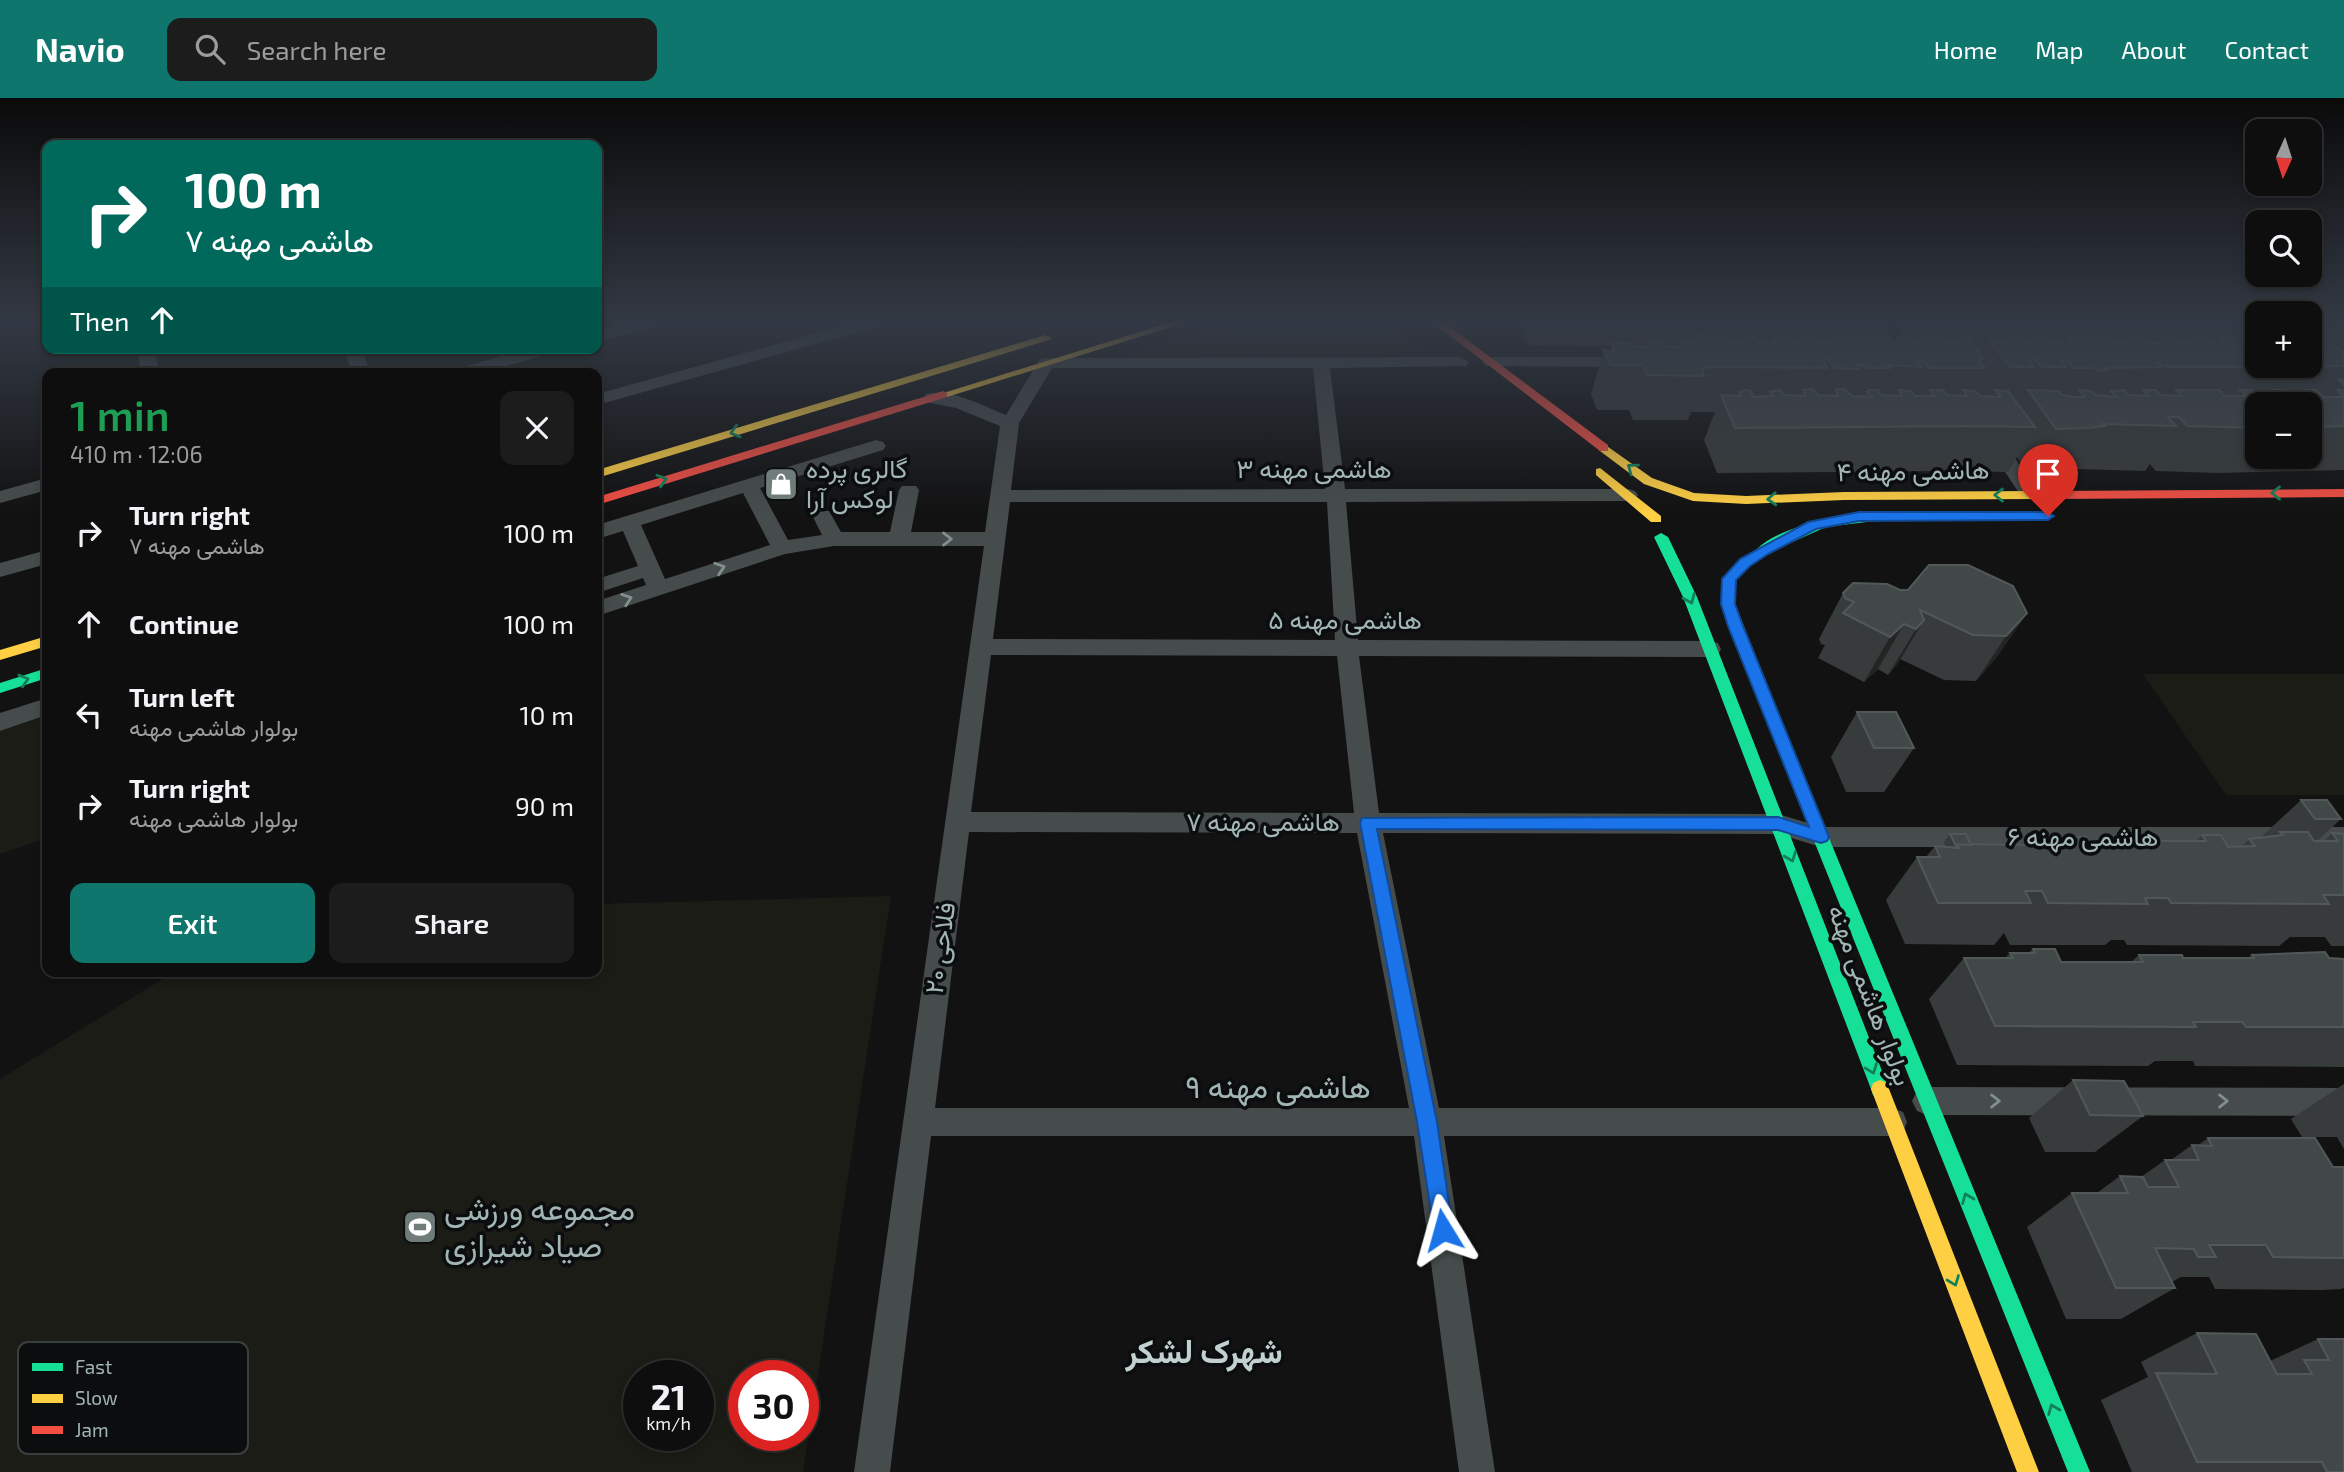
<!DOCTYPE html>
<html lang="en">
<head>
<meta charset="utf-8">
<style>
  body { margin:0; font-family:"Exo 2",Vazirmatn,sans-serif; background:#1c1c1c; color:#f1f3f6; height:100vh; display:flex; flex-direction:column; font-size:26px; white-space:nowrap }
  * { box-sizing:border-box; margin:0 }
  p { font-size:23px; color:#9b9c9e }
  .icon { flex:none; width:38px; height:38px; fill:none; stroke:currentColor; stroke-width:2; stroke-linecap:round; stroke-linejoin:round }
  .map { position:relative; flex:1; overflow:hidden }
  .details { position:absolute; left:42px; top:270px; width:560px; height:609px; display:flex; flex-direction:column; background:#0e0e0e; border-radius:14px; box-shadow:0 4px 10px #0003,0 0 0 2px #2e2e2e }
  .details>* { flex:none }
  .top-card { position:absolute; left:42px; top:42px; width:560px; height:214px; border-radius:14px; box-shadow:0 4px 10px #0003,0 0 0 2px #2e2e2e; background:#00695c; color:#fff; overflow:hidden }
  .needle { width:46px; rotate:183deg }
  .controls { position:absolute; left:2245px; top:21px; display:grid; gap:14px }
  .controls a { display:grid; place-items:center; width:77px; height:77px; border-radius:14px; background:#0e0e0e; box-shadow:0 4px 10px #0003,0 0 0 2px #2e2e2e; font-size:35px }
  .speed { position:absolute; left:623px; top:1262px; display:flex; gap:14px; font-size:35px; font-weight:700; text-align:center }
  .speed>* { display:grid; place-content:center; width:91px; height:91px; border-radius:50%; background:#0e0e0e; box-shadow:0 4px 10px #0003,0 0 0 2px #2e2e2e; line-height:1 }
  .speed small { font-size:18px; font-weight:400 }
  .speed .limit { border:10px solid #d22; background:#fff; color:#111 }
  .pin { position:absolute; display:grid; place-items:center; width:60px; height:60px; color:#fff; margin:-72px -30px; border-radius:50% 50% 50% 0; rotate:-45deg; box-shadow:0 0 7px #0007 }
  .pin .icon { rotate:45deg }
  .me { position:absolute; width:77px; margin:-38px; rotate:352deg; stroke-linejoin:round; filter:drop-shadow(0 0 5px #0008) }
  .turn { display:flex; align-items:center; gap:24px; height:147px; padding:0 28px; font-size:32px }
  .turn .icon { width:91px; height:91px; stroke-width:2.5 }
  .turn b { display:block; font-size:49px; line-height:60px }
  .then { display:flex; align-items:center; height:66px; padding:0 28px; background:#0003; gap:14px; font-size:26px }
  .round { display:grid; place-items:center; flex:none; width:74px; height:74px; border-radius:14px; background:#1c1c1c }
  .summary { display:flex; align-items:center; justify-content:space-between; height:119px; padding:0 28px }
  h1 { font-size:42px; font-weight:600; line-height:52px; color:#1e9e55 }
  .action { display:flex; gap:14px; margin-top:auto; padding:14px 28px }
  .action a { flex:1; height:80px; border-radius:14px; background:#0f766e; color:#fff; font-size:28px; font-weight:600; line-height:80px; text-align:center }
  .action a+a { background:#1c1c1c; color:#f1f3f6 }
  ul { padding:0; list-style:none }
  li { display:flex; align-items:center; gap:21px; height:91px; padding:0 28px }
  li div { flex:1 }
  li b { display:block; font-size:26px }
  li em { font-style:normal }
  header { display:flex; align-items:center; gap:42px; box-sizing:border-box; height:98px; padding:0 35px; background:#0f766e; color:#fff }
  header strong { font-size:33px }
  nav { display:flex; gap:38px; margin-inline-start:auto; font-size:24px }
  .search { width:490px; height:63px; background:#1c1c1c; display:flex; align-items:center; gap:18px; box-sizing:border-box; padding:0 24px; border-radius:14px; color:#9b9c9e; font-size:26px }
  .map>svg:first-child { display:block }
  .green { fill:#1b1c16; fill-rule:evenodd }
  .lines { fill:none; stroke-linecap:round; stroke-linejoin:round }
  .street { fill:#464b4b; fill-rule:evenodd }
  .fast { fill:#16e098; fill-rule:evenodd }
  .slow { fill:#ffcf43; fill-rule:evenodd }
  .jam { fill:#f24e42; fill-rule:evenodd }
  .wall { fill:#373b3b; fill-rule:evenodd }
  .shaded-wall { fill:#232525 }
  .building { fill:#424848; stroke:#515958; stroke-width:2 }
  .oneway { stroke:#12815a }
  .oneway2 { stroke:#81908e }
  .route { fill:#1a73e8; stroke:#114b97; stroke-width:2 }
  .labels { text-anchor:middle; stroke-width:7; stroke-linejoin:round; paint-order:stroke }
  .poi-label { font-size:26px; fill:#a1b5b2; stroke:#0c0d0e; text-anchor:start }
  .street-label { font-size:26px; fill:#a1b5b2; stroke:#0c0d0e }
  .near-street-label { font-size:32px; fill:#a1b5b2; stroke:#0c0d0e }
  .near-poi-label { font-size:32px; fill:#a1b5b2; stroke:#0c0d0e; text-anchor:start }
  .near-neighbourhood-label { font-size:33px; font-weight:bold; fill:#c2d1cf; stroke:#0c0d0e }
  .key { fill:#0c0d0e; stroke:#393f3f; stroke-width:2 }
  .key-label { font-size:19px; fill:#a1b5b2 }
</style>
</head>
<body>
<header>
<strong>Navio</strong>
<div class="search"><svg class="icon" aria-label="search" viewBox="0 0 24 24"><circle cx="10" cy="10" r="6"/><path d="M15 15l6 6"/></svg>Search here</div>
<nav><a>Home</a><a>Map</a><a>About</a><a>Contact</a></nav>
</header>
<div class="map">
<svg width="2344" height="1374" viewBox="0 0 2344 1374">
  <rect width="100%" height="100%" fill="#121212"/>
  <g class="green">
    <path d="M1246,223h138l38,31 -296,4z"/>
    <path d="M2143,576h201v121h-118z"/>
    <path d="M47,618v122l-47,16v-123z"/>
    <path d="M891,798l-88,576h-803v-393l176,-108h421v-67zM639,1278h59v59h-59zM744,1278h59v59h-59z"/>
  </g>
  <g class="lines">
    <g class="street">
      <path d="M637,223h27l-3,4 -64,16v-10z"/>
      <path d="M860,223h26l-3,4 -286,80v-11z"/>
      <path d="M1864,223h16l30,42 -3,4h-12z"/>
      <path d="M137,250h18l4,25h-18z"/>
      <path d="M344,250h18l8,25h-18z"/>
      <path d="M530,250h29l-3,4 -74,21h-29l3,-4z"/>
      <path d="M1460,259l9,5 -3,4 -136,2 15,121h283l7,2 3,4 -3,4 -7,2 -282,1 12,138 352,1 8,2 3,6 -3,6 -8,2 -351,-1 20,157 399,1 43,13h523v20h-523l-43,-13 -395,-1 56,275h453l11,4 4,10 -4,10 -11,4h-448l51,336h-36l-45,-336h-483l-41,336h-36l130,-926h-150l-49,8 -188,62v-15l49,-16 -3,-7 -46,15v-14l41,-13 -15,-35 -26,8v-14l279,-85 7,2 3,4 -3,4 -123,38 28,52 34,-5 -10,-20 3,-4h14l12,21h49l9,-42 3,-4h14l3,4 -8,42h74l15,-106 -44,-18 -30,-6 -3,-4 3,-4c25,-6 57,12 80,21l34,-56 6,-1zM1052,270h261l12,121 -314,1 8,-67zM743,395l27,52 -105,34 -24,-54zM1010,404h317l8,138 -342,-1zM991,557l346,1 17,157 -383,-1zM969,734l388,1 52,275h-474z"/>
      <path d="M1492,259h142l9,5 -9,5 -148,-1 -3,-4z"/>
      <path d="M1993,336l7,2 37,55 3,4 -3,4h-14l-39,-59z"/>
      <path d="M47,380v12l-47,13v-12z"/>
      <path d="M47,452v14l-47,13v-14z"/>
      <path d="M47,600v17l-47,16v-18z"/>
      <path d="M1927,989l417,1v28l-417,-1 -10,-4 -5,-10 5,-10z"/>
    </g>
    <g class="fast">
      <path d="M1886,414l6,4 -1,3 -65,8 -58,26 -5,1 -7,-4c25,-26 95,-37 130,-38z"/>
      <path d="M1661,435l7,4 29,60 192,492 -2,6 -7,3 -7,-3 -2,-6 -188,-492 -29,-60z"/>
      <path d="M47,570v10l-47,15v-10z"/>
      <path d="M1812,712l6,2 2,4 270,656h-22l-264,-656 2,-4z"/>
    </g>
    <g class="slow">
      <path d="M1175,223h15l-243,76h-8l-2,-2z"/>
      <path d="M1045,237l6,3 -2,2 -452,138v-8z"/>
      <path d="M1604,346l48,34 42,15 52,3 98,-4 204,-1 6,4 -6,4 -204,1 -98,4 -53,-3 -49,-17 -44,-33 -2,-3z"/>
      <path d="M1600,370l61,48v6h-10l-55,-47v-6z"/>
      <path d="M47,538v10l-47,14v-10z"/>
      <path d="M1880,982l7,3 2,6 150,383h-22l-146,-383 2,-6z"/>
    </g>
    <g class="jam">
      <path d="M1431,223h11l166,124v6h-8z"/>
      <path d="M943,293l4,2v4l-350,108v-8z"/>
      <path d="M2344,391v8l-296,2 -6,-4 6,-4z"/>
      <path d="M1745,461l7,4 -16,17 -1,24 85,212 -2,4h-12l-2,-4 -83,-212 1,-25 18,-19z"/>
    </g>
  </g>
  <g class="wall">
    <path d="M1520,223h366l-9,18 3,3 15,-1 3,-5h5l-8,-12 2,-3h361v45h52v-20l2,-3 27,5 2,-2h-2l-4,-4h-25v-21h34v149l-125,3 -63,-2 -6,-7 -5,7 -69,-2 -1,2 -15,2 -32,1 -11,-17 -9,15 -65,-1 -226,2 -13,-33 11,-28h-24l-3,8h-55l-4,-10h-32l-6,-16 13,-44h6l2,-4 -83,-1zM1633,248h16l-14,1zM1665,248h15v1h-14zM2258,306h52v53h-52z"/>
    <path d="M1900,492l127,23 -31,45 -20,23 -32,-1 -44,-21 -12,16 -10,-6 -14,13 -46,-24 7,-13 -4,-1 -2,-5 24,-46z"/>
    <path d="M1857,614l57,36 -30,44h-38l-15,-35z"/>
    <path d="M2301,702l40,19 -24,22h7l8,-8 12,1v112h-13l-6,-9h-35l-11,9 -152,-1 -3,-5h-13l-6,5h-95l-6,-12 -10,12 -89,-1 -19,-44 31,-43h9l9,-11 11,1 -2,-5 6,-8 21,11h51l6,-7 16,4 22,1 5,-6 16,4h109l6,-6 26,12h13l8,-8 12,-2z"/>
    <path d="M2033,851l28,13h70l8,-7 44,3h64l5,-3 92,4v108l-149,-1 -2,-5h-38l-7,5 -191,-1 -28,-66 35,-41h41l5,-5h18z"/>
    <path d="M2073,982l70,36 -48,36h-50l-16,-34z"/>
    <path d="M2344,986v65l-7,-12h-35l-11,-18z"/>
    <path d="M2208,1040l125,29h11v121l-3,1 -18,1 -108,-1 -6,-12h-28l-9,5 3,6 -54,31h-55l-39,-92 45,-34h25l23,-17 21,1 24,-17h6l21,-15 5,1z"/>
    <path d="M2197,1235l73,28 48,-22h26v133h-212l-31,-72 47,-23 -7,-15z"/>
  </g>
  <g class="shaded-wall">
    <path d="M1754,223h4l-9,24 -4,1z"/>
    <path d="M2027,515l-31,45 -20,23 30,-45z"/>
    <path d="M1924,522l-27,45 -9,10 28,-46z"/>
    <path d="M1904,526l-26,45 -14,13 26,-45z"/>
  </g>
  <g class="building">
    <path d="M1976,223h28l6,7 -30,-1z"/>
    <path d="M1691,237l32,1 2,6 20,1 -1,-7 10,1 3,5h18l-3,-6 35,6 -4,-6h11l3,5 21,1 -2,-6h40l4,6 18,-1v-5h7l6,5 19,1 -5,-6h12l4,5 20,1 -2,-6h8l17,23 -5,1 6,8h-56l-5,-7h-6l4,6 -34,-2 2,3h-24l-2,-3h-6l2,4 -26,-1 -5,-8 -6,-1 4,9 -120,-1 -5,2 2,7 -57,-1 -4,-10h-33l-6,-15 10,1 -2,-8h17l6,4h14l1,-5h14l2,5h14l1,-5h14z"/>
    <path d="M2005,238h12l5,6 19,-1 -6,-5 13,1 3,4 20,1 -3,-5h41l4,5h20l-4,-5 10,-1 6,6 20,1 -6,-6h10l6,5h20l-5,-5h10l5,4 20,1 -6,-6h12l5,5h21l-6,-5h7v27l-5,-3h-4l6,7h-87l-10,-4 3,4 -57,1 3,2 -9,1 -4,-3h-21l-6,-8h-6l5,7h-24l-6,-7h-7l5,7h-24l-20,-26 21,1z"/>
    <path d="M2312,245l22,1 10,9v13l-82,1 -1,-1h49v-16h11z"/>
    <path d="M2338,281l6,1v5z"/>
    <path d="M1812,291l6,6 20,1 -2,-7h8l8,7 20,1 -5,-5 2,-2h9l3,5 21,1 -3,-6 11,1 6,5h19l-5,-6h13l4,5 20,1 -4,-6 12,1 5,5 21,1 -6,-7 13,1 27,36 -67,-1 -233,2 -14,-33 20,1 -2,-4 5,-2 7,1 2,6 20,-1 -3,-4 10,-2 5,5 20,1 -1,-6z"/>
    <path d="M2028,292l30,1 4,4 13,2h9l-5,-7 11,1 6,4 20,2 -5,-6 13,-1 4,5 21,1 -6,-6h12l5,5 21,1 -5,-6h43l5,6h23l-7,-6h11l6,6h22l-6,-6h10l7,6 21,1 -6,-7h11l7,7h21l-7,-7h7v36l-34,1v-23h-52v24l-71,-2 -8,-9h-11l8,9 -73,-2 2,2 -17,2 -32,1z"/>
    <path d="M1929,467h39l45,21 14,27 -21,23 -33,-1 -53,-25 4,10 -8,9 -12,-5 -14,13 -47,-24 11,-11 -9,-4 -2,-5 10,-10 34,1 13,6h8z"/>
    <path d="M1857,614h39l18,36h-40z"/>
    <path d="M2301,702h26l14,19h-26z"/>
    <path d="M2280,734h28l6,9h24l-6,-8 12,1v61h-21l6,9 -158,-1 -3,-5h-23l3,6 -100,-1 -6,-12h-17l6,12h-93l-21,-46h23l-5,-11 24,2 -2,-4 75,1 -4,-7h13l3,4 30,1 -3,-6h14l2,4h119l-4,-6h19l7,12 27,-1 -6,-7 34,-4z"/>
    <path d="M1950,736h16l5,11 -14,-1 -1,2z"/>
    <path d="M2033,851h22l6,13h82l-4,-7h43l1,3h71l-2,-3 73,-3 4,6 15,1v68h-98l-4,-5h-49l3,5 -201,-1 -31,-68h49l-3,-5h25z"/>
    <path d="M2073,982l51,1 19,35 -53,-1z"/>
    <path d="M2208,1040h107l18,29h11v91l-71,-1 -7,-12h-57l7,12h-18l-4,-8 -39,-1 20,40h-59l-44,-95h56l-8,-17 23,1 5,10h31l-14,-27h34l-7,-15 20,1z"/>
    <path d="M2197,1235l59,1 21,40h35l-8,-14h25l-11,-21h26v133h-17l-5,-10h-125l-41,-89 61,1z"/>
  </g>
  <defs><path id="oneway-chevron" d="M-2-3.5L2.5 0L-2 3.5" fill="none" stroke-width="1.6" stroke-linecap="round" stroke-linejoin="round" transform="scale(1.75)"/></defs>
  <g class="oneway">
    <use href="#oneway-chevron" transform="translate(735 334) rotate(163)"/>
    <use href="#oneway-chevron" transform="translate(1632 370) rotate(-143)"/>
    <use href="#oneway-chevron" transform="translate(662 382) rotate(-18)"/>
    <use href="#oneway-chevron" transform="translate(2276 395) rotate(180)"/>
    <use href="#oneway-chevron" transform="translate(1999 397) rotate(180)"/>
    <use href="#oneway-chevron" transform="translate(1772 401) rotate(177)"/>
    <use href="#oneway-chevron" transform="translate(1690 501) rotate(67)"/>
    <use href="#oneway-chevron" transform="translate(24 582) rotate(-17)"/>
    <use href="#oneway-chevron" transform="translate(1791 759) rotate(69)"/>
    <use href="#oneway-chevron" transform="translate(1872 971) rotate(69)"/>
    <use href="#oneway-chevron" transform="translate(1967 1100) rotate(-112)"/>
    <use href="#oneway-chevron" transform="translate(1954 1183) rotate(69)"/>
    <use href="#oneway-chevron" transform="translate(2053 1311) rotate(-112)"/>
  </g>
  <g class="oneway2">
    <use href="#oneway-chevron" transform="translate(947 441)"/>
    <use href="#oneway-chevron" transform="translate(720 470) rotate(-18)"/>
    <use href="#oneway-chevron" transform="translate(627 501) rotate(-19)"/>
    <use href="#oneway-chevron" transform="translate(1995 1003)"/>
    <use href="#oneway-chevron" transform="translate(2223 1003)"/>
  </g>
  <linearGradient id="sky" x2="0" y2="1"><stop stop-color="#0a0a0a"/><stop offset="0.54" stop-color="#333944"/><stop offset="1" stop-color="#333944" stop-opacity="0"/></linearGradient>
  <rect width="2344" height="415" fill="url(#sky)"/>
  <path class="route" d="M1859,414h189l6,4 -6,4 -189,1 -43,8 -48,25 -18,12 -14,14 -1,24 8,22 86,211 -2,4 -6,2 -43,-13 -401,-1 60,293 16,108 -3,7 -7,3 -8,-3 -18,-115 -57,-299 2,-5 416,-1 31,10 -81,-201 -7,-22 1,-25 18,-20 68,-37z"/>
  <defs>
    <g id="shop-square" transform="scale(1.75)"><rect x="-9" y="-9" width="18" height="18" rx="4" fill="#6f7c7a" stroke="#0c0d0e"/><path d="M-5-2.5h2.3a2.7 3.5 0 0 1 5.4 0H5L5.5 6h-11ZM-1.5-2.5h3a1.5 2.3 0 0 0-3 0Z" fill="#fff"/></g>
    <g id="stadium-square" transform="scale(1.75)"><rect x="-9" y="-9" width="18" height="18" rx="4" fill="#6f7c7a" stroke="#0c0d0e"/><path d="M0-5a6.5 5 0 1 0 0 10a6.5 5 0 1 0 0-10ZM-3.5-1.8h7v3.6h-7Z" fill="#fff"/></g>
  </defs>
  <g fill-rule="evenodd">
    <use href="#shop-square" x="781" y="386"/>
    <use href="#stadium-square" x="420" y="1129"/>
  </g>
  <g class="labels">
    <g class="poi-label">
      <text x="806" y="380">گالری پرده<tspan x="806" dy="30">لوکس آرا</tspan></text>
    </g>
    <g class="street-label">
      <text x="1314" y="380">هاشمی مهنه ۳</text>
      <text transform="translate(1913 373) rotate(-1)" y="9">هاشمی مهنه ۴</text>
      <text x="1345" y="531">هاشمی مهنه ۵</text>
      <text x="1263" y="733">هاشمی مهنه ۷</text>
      <text x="2083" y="748">هاشمی مهنه ۶</text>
      <text transform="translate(940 850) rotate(-82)" y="9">فلاحی ۲۰</text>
      <text transform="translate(1870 897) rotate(69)" y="9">بولوار هاشمی مهنه</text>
    </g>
    <g class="near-street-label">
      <text x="1278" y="1000">هاشمی مهنه ۹</text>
    </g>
    <g class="near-poi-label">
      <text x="444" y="1122">مجموعه ورزشی<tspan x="444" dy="37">صیاد شیرازی</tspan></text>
    </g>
    <g class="near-neighbourhood-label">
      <text x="1204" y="1265">شهرک لشکر</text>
    </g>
  </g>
  <rect x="18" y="1244" width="230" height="112" rx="10" class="key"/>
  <rect x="32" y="1265" width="31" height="8" fill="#16e098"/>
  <rect x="32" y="1296" width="31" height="9" fill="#ffcf43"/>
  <rect x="32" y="1328" width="31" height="8" fill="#f24e42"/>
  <g class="key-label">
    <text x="75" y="1276">Fast</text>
    <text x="75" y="1307">Slow</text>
    <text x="75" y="1339">Jam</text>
  </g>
</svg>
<div class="controls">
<a><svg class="needle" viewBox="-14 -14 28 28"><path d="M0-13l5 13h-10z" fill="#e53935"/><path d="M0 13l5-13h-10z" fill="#9b9c9e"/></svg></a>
<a><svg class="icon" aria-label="search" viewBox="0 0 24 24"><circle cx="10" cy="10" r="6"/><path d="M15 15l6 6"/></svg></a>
<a>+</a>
<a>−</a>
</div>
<div class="speed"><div>21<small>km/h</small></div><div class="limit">30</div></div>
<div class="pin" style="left:2048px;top:418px;background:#d93025"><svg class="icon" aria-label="arrive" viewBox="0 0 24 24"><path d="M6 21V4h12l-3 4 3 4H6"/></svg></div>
<svg class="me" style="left:1443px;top:1132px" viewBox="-20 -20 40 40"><path d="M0-17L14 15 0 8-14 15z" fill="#1a73e8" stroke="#fff" stroke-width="4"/></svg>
<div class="top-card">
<div class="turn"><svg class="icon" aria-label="right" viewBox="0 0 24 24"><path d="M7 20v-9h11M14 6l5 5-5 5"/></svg><div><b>100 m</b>هاشمی مهنه ۷</div></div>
<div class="then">Then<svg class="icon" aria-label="ahead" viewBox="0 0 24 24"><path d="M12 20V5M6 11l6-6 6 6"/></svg></div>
</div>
<section class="details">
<div class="summary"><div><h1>1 min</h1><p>410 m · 12:06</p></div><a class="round"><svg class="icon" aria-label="close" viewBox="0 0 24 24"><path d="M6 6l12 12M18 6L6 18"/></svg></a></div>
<ul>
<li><svg class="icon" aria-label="right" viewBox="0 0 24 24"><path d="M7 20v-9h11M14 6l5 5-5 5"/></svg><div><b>Turn right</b><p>هاشمی مهنه ۷</p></div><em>100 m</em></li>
<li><svg class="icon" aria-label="ahead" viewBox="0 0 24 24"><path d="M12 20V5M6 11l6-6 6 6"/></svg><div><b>Continue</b></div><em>100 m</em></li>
<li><svg class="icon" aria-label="left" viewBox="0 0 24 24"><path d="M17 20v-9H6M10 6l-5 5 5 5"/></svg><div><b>Turn left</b><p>بولوار هاشمی مهنه</p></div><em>10 m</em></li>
<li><svg class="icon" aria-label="right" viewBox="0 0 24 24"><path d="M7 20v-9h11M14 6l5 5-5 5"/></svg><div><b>Turn right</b><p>بولوار هاشمی مهنه</p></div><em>90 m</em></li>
</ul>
<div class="action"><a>Exit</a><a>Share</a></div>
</section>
</div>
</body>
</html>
